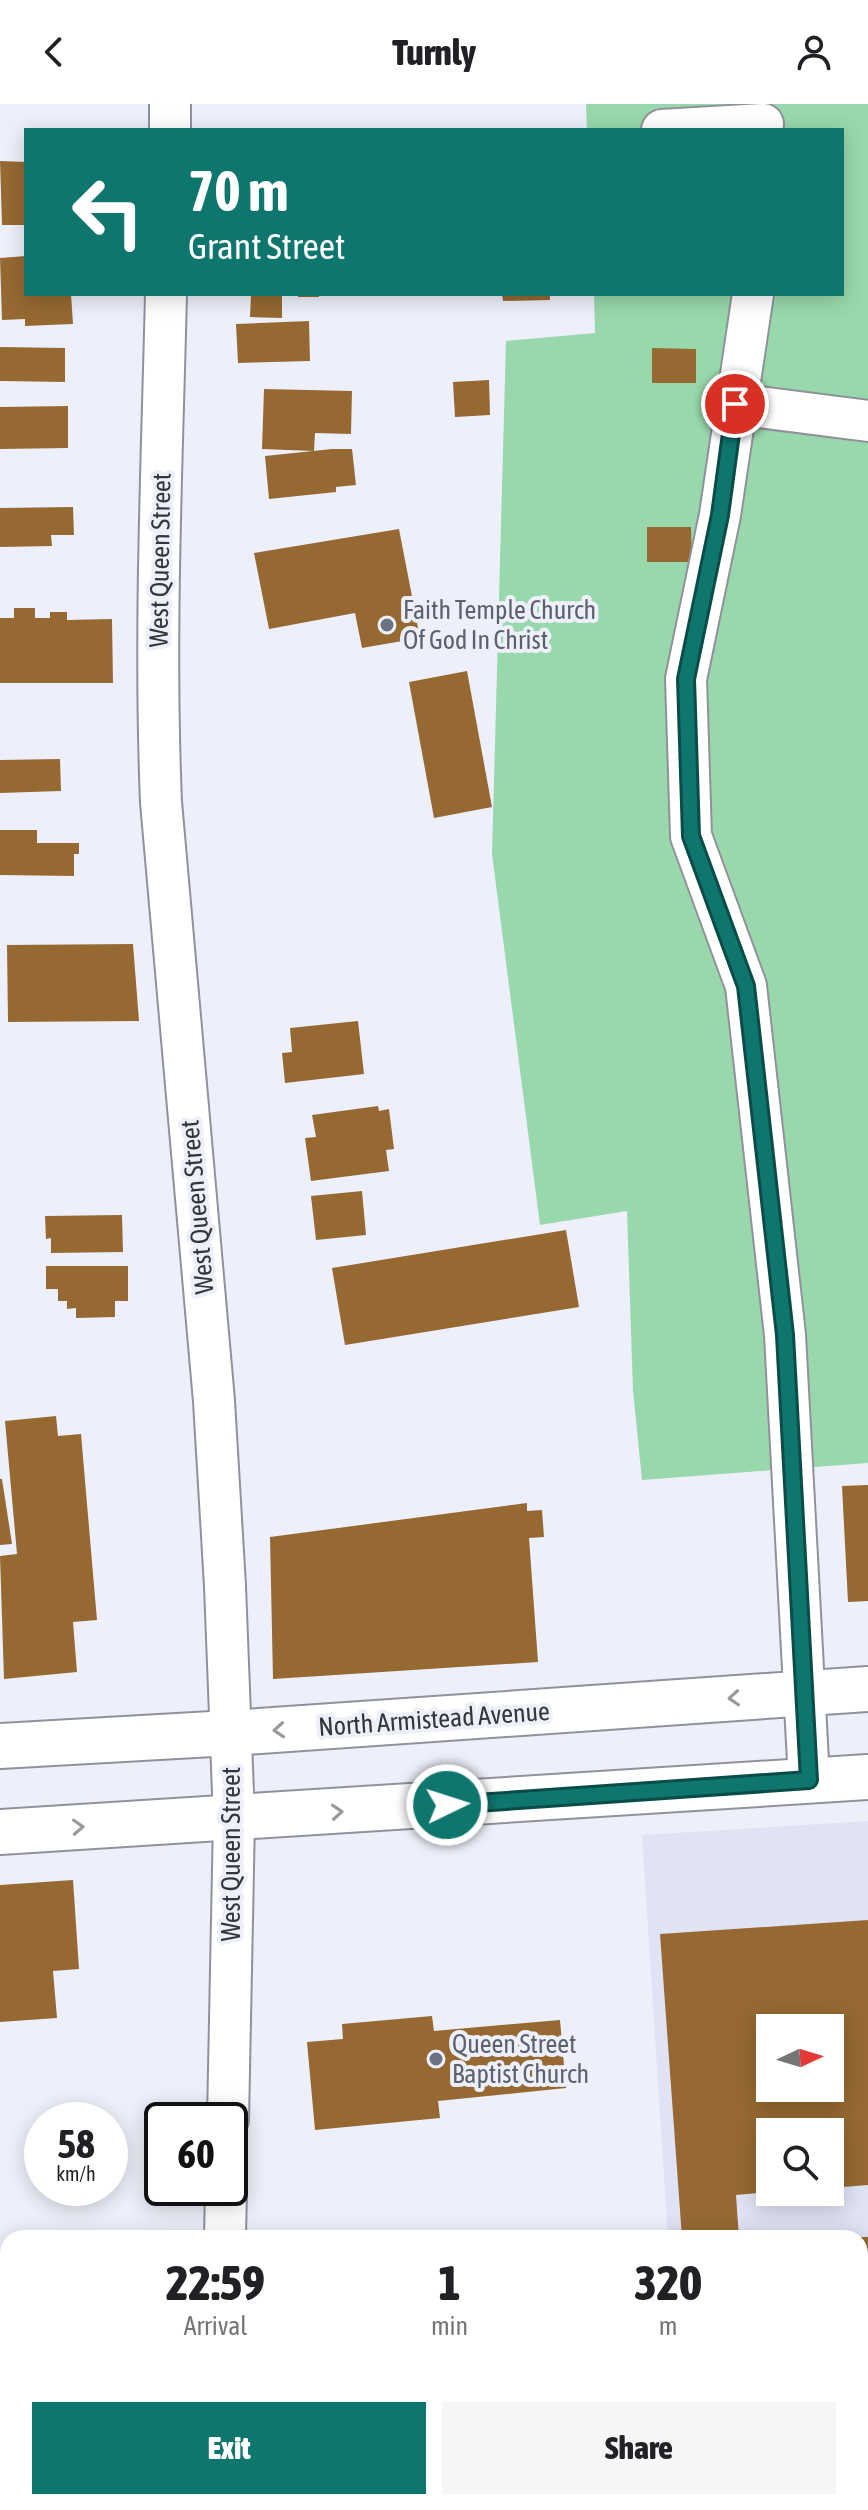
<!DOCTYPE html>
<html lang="en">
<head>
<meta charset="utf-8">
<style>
  body { margin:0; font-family:"Asap Condensed",sans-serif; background:#f6f6f6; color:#202124; height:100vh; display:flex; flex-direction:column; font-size:30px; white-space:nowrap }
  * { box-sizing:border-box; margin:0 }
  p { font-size:26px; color:#757577 }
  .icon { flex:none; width:44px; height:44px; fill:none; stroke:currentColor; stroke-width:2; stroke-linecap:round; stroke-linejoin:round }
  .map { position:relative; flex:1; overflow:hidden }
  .side { position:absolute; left:0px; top:2126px; width:868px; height:280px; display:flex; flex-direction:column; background:#fff; border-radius:24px 24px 0 0; box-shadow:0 4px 20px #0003 }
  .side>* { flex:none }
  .guide { position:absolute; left:24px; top:24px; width:820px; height:168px; border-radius:0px; box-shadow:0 4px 20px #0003; background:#0f766e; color:#fff; overflow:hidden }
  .needle { width:52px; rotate:86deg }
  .tools { position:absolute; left:756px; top:1910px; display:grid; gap:16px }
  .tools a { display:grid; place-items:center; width:88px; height:88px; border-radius:0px; background:#fff; box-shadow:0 4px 20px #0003; font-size:40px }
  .speed { position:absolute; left:24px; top:1998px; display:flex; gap:16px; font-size:40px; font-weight:700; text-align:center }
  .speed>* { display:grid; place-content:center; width:104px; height:104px; border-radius:50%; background:#fff; box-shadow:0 4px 20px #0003; line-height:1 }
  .speed small { font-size:20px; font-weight:400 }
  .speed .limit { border:4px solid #111; border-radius:12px; background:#fff; color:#111 }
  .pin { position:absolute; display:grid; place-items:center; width:68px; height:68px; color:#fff; margin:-34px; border:4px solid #fff; border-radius:50%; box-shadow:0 2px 8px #0007 }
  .me { position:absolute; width:88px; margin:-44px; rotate:86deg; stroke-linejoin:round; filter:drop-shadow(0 0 6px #0008) }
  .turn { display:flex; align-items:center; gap:28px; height:168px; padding:0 32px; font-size:36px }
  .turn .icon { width:104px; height:104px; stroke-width:2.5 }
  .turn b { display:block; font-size:56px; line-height:68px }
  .eta { display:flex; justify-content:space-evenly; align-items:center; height:136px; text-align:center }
  .eta b { font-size:48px; font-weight:800; line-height:56px }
  .cta { display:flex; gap:16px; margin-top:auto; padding:16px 32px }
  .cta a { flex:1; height:92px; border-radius:0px; background:#0f766e; color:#fff; font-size:32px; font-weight:800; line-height:92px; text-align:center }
  .cta a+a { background:#f6f6f6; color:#202124 }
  header { display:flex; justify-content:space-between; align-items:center; height:104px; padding:0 32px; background:#fff; font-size:36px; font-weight:800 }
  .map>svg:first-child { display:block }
  .built { fill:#e0e3f4; fill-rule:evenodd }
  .green { fill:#99d8ac }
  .building { fill:#966932; fill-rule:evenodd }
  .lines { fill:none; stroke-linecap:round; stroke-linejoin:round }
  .minor-casing { stroke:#90929b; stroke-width:44 }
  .primary-casing { stroke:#90929b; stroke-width:48 }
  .minor { stroke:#fff; stroke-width:40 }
  .primary { stroke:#fff; stroke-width:44 }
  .oneway { stroke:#9a9a9c }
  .route-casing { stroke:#0a4d48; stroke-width:20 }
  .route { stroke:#0f766e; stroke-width:14 }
  .worship-dot { fill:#6b7280; stroke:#edf0fa; stroke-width:3 }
  .labels { text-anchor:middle; stroke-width:8; stroke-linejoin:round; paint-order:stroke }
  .street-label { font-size:26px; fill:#35363a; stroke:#edf0fa }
  .worship-label { font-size:26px; fill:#5b616d; stroke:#edf0fa; text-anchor:start }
</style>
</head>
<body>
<header><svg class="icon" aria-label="back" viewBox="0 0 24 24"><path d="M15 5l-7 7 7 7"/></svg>Turnly<svg class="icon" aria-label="person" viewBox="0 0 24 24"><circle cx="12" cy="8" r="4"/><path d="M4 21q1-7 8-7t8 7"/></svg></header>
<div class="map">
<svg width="868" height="2406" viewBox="0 0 868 2406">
  <rect width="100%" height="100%" fill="#edf0fa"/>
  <path class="built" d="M868,1717v689h-182v-8h174v-264h-192l-26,-403zM770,1924h60v60h-60zM770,2028h60v60h-60z"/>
  <path class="green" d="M586,0h282v1359l-226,17 -9,-89 -6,-180 -87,14 -48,-371 14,-513 89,-8 -1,-39h248v-164h-255z"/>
  <g class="building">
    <path d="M0,57l26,1v63h-24z"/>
    <path d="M26,152v38h45l2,30 -48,2v-7l-23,1 -2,-62z"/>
    <path d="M251,190h31v24l-32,-1z"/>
    <rect x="298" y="190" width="21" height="3"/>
    <path d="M502,190h48v6l-47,1z"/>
    <path d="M309,217l1,40 -72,2 -2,-39z"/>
    <path d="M0,243l65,1v34l-65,-1z"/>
    <path d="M652,244l44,1v34h-44z"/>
    <path d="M489,276l1,35 -35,2 -2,-35z"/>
    <path d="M264,285l88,2 -1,43 -36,-1 -1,18 -52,-2z"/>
    <path d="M68,302v42l-68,1v-42z"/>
    <path d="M332,345h20l4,36 -20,2v5l-67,7 -4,-43z"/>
    <path d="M73,403l1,28h-23l1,11 -52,1v-39z"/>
    <path d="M647,423h44l1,35h-45z"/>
    <path d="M399,425l21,109 -58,10 -7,-35 -86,16 -15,-76z"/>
    <path d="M14,504h21v10h15v-6h17v8l45,-1 1,64h-113v-65h14z"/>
    <path d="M467,567l25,136 -58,11 -25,-136z"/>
    <path d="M60,655l1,32 -61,2v-33z"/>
    <path d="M0,726h37v13h42v11h-5v22l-74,-1z"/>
    <path d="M133,840l6,77 -131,1 -1,-77z"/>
    <path d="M358,917l6,53 -79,9 -3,-30 10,-1 -2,-24z"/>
    <path d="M378,1002l1,5 10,-2 5,40 -8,1 3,21 -78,10 -6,-43 11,-1 -4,-22z"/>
    <path d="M362,1087l4,44 -50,5 -5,-44z"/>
    <path d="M122,1111l1,37 -72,1v-15l-5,1 -1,-23z"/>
    <path d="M566,1126l13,77 -234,38 -13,-77z"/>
    <path d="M46,1162h82v35h-13v16l-39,1v-10l-9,1v-8h-9v-12h-12z"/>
    <path d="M56,1312l2,20 23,-2 16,186 -24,2 4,50 -73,7 -4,-123 17,-2 -12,-133z"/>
    <path d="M0,1375h2l10,65 -12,1z"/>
    <path d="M868,1381v116l-20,1 -6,-116z"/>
    <path d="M527,1399v8l15,-1 2,27 -15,1 9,124 -265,17 -3,-142z"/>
    <path d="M73,1776l6,89 -26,2 4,47 -57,4v-137z"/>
    <path d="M868,1816v265l-38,3v-56h-60v60l-34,3 3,43h-57l-22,-304zM770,1924h60v60h-60z"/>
    <path d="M432,1912l2,15 126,-11 6,68 -128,13 2,17 -125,12 -8,-88 36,-3 -1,-15z"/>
    <path d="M868,2133v273h-169l-1,-8h162v-265z"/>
    <path d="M8,2292v106h145v8h-153v-113z"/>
  </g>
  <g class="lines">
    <g class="minor-casing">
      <g id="minor">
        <path d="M170,0v26"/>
        <path d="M662,26l101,-6"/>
        <path d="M166,190c-4,169 -12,338 -5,508l53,599 11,185 9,233 -6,301"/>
        <path d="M753,190l-33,221 -34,164 5,157 55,150 39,349 24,445"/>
        <path d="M735,300l133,17"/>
        <path d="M225,2134l1,-50"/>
        <path d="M223,2398v8"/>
      </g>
    </g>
    <g class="primary-casing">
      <g id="primary">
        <path d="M0,1642l230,-13 638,-44"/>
        <path d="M0,1728l868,-55"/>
      </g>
    </g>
    <use href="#minor" class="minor"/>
    <use href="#primary" class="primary"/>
  </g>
  <defs><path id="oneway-chevron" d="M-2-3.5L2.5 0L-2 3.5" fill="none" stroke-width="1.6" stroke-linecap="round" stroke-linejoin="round" transform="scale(2)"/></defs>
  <g class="oneway">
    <use href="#oneway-chevron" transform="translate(734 1594) rotate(176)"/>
    <use href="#oneway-chevron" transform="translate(279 1626) rotate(176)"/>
    <use href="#oneway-chevron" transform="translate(337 1708) rotate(-4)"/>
    <use href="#oneway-chevron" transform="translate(78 1723) rotate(-3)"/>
  </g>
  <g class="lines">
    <g class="route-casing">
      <path id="route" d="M447,1701l362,-25 -24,-445 -39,-349 -55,-150 -5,-157 34,-164 15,-111"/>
    </g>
    <use href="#route" class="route"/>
  </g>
  <g class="worship-dot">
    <circle cx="387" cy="521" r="8"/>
    <circle cx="436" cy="1955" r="8"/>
  </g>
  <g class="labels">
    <g class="street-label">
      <text transform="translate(160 456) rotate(-89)" y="9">West Queen Street</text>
      <text transform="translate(197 1103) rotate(-95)" y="9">West Queen Street</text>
      <text transform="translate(434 1615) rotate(-4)" y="9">North Armistead Avenue</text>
      <text transform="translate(231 1750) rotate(-90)" y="9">West Queen Street</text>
    </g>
    <g class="worship-label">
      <text x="403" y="515">Faith Temple Church<tspan x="403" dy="30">Of God In Christ</tspan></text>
      <text x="452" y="1949">Queen Street<tspan x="452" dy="30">Baptist Church</tspan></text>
    </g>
  </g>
</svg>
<div class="tools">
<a><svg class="needle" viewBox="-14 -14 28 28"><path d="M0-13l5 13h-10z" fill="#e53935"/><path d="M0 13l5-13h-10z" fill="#757577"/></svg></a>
<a><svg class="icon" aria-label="search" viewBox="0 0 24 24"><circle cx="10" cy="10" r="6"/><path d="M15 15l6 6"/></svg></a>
</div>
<div class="speed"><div>58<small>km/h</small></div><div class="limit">60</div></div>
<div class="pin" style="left:735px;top:300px;background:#d93025"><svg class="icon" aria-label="arrive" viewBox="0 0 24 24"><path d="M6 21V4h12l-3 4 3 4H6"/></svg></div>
<svg class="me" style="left:447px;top:1701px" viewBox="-20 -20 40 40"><circle r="17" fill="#0f766e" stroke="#fff" stroke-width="3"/><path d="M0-11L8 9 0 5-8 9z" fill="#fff"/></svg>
<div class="guide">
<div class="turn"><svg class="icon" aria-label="left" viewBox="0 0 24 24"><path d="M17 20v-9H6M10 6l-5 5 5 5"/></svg><div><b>70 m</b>Grant Street</div></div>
</div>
<section class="side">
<div class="eta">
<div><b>22:59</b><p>Arrival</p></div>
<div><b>1</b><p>min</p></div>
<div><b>320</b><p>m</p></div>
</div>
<div class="cta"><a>Exit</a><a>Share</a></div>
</section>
</div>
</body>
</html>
